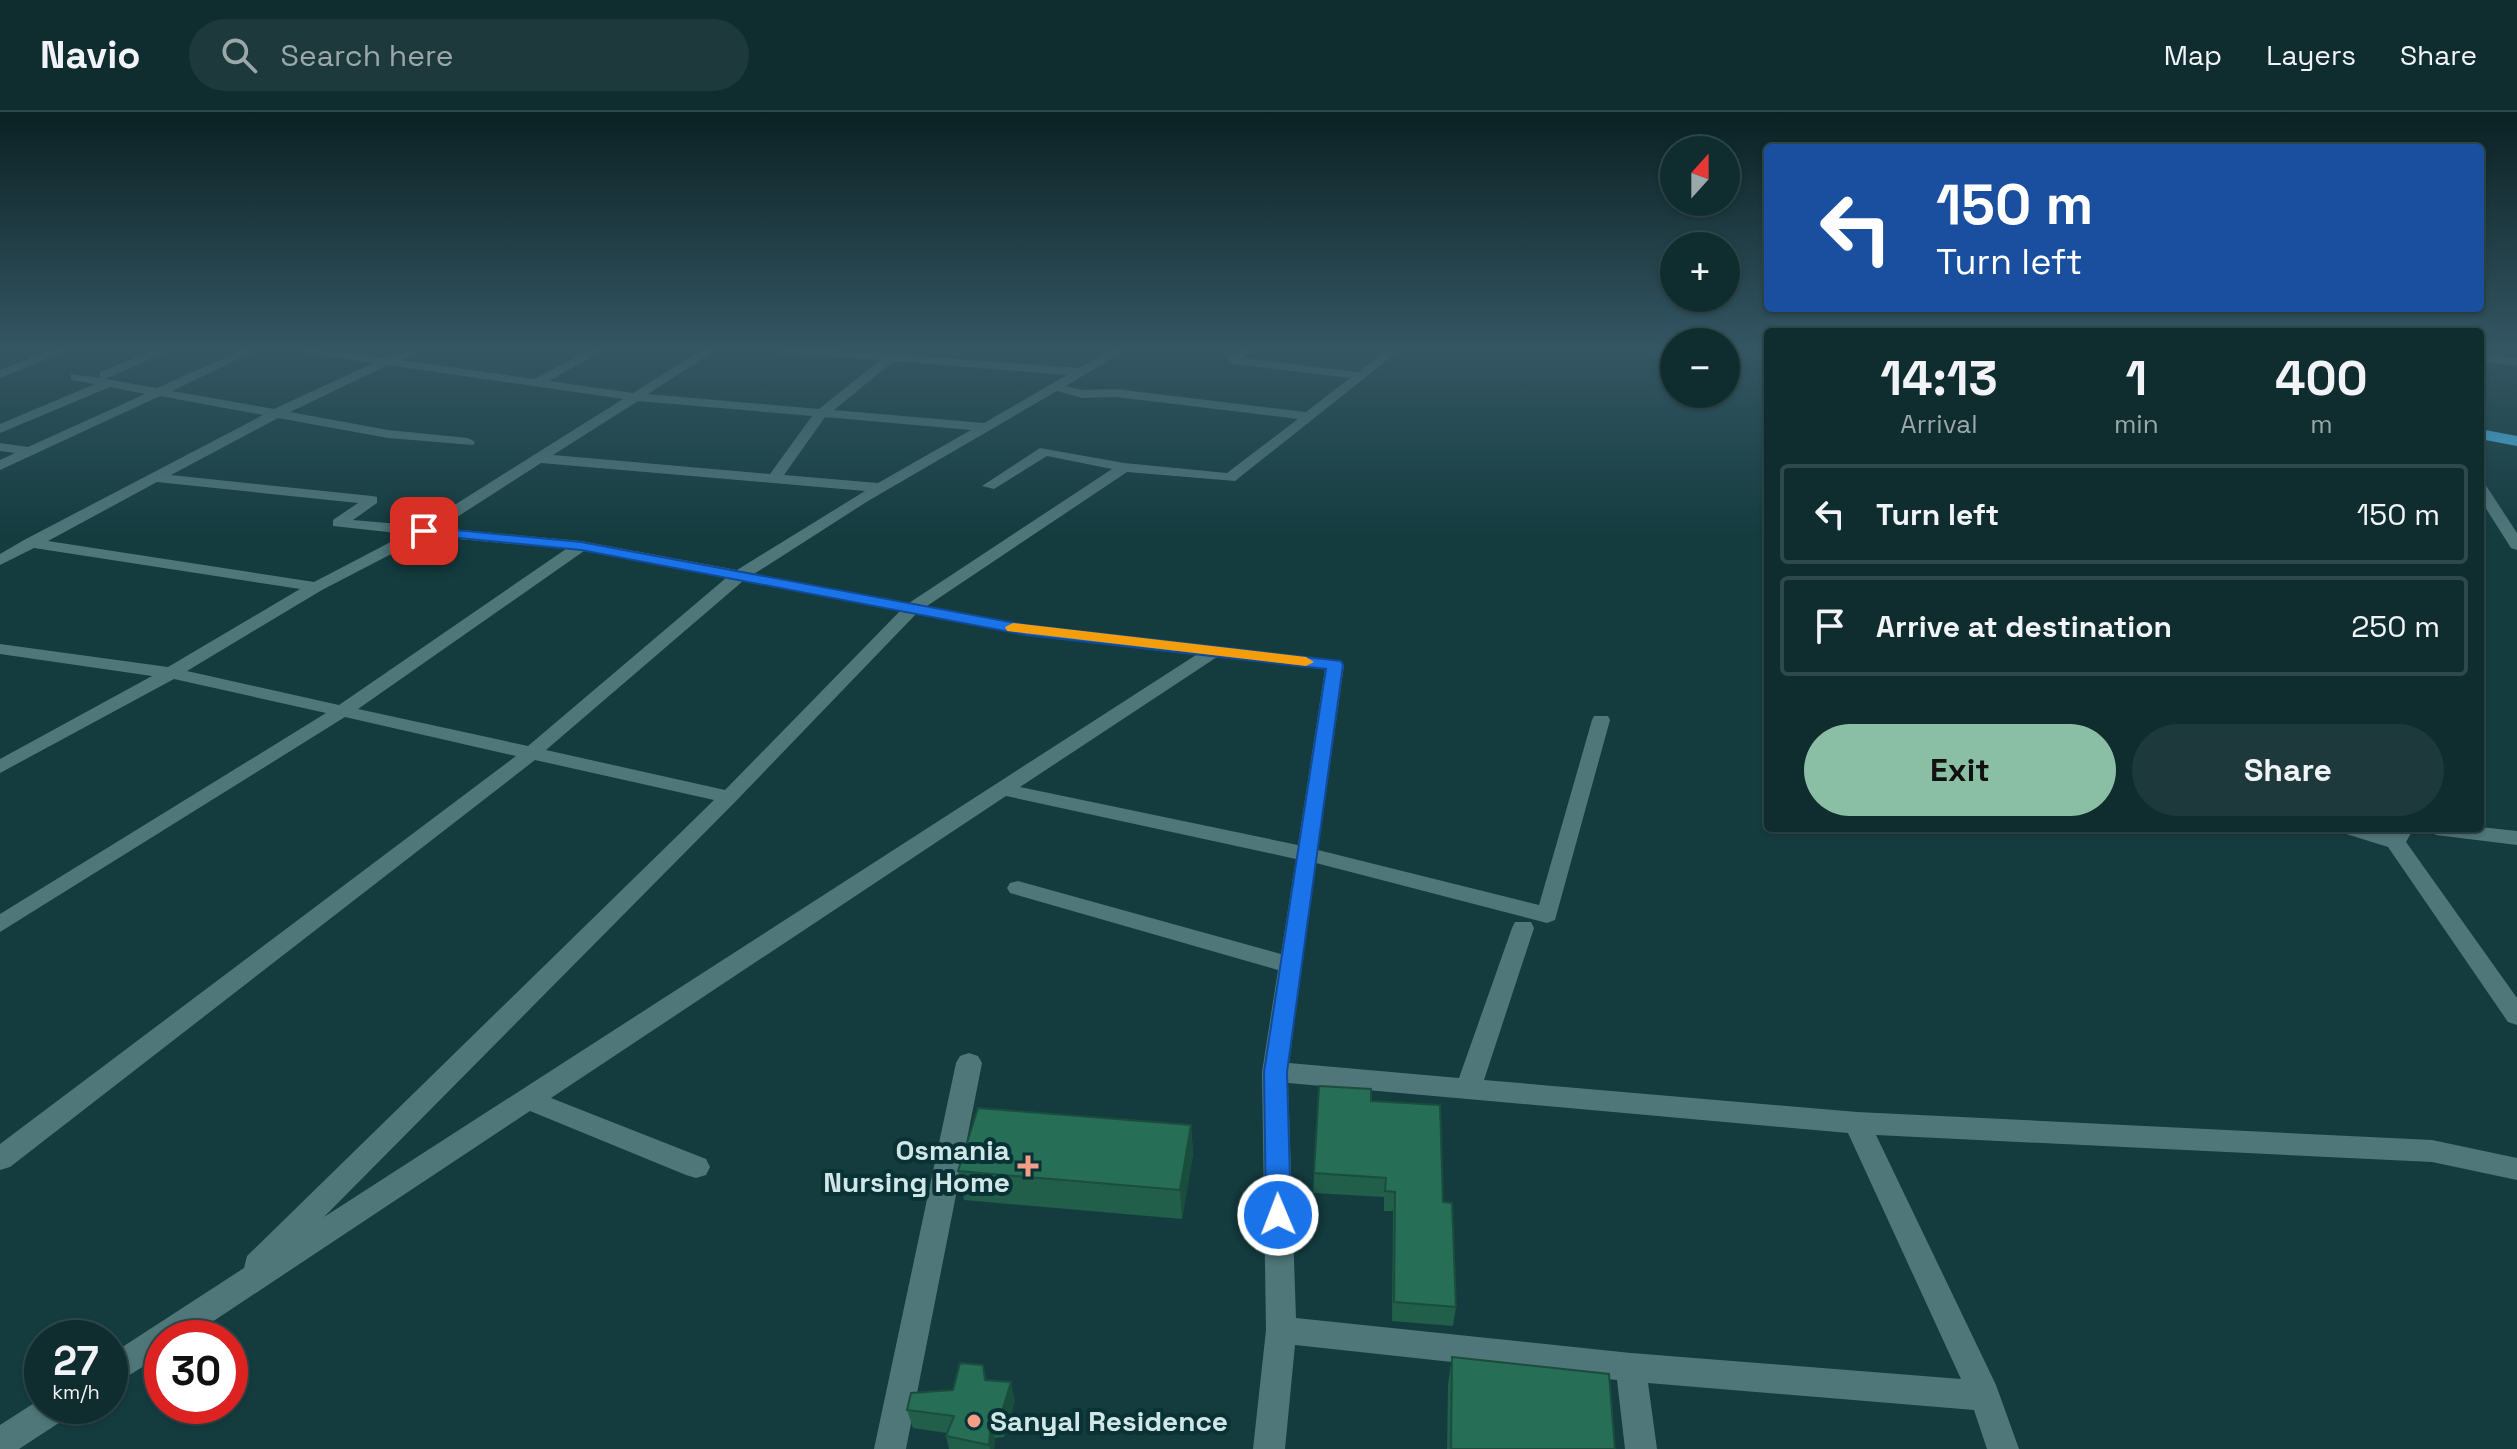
<!DOCTYPE html>
<html lang="en">
<head>
<meta charset="utf-8">
<style>
  body { margin:0; font-family:"Space Grotesk",sans-serif; background:#1d393b; color:#f1f3f6; height:100vh; display:flex; flex-direction:column; font-size:30px; white-space:nowrap }
  * { box-sizing:border-box; margin:0 }
  p { font-size:26px; color:#9ba8aa }
  .icon { flex:none; width:44px; height:44px; fill:none; stroke:currentColor; stroke-width:2; stroke-linecap:round; stroke-linejoin:round }
  .map { position:relative; flex:1; overflow:hidden }
  .drawer { position:absolute; left:1764px; top:216px; width:720px; height:504px; display:flex; flex-direction:column; background:#0f2d2f; border-radius:8px; box-shadow:0 2px 6px #0004,0 0 0 2px #2f494b }
  .drawer>* { flex:none }
  .top-card { position:absolute; left:1764px; top:32px; width:720px; height:168px; border-radius:8px; box-shadow:0 2px 6px #0004,0 0 0 2px #2f494b; background:#1a4fa0; color:#fff; overflow:hidden }
  .needle { width:52px; rotate:21deg }
  .buttons { position:absolute; left:1660px; top:24px; display:grid; gap:16px }
  .buttons a { display:grid; place-items:center; width:80px; height:80px; border-radius:50%; background:#0f2d2f; box-shadow:0 2px 6px #0004,0 0 0 2px #2f494b; font-size:40px }
  .speed { position:absolute; left:24px; top:1208px; display:flex; gap:16px; font-size:40px; font-weight:700; text-align:center }
  .speed>* { display:grid; place-content:center; width:104px; height:104px; border-radius:50%; background:#0f2d2f; box-shadow:0 2px 6px #0004,0 0 0 2px #2f494b; line-height:1 }
  .speed small { font-size:20px; font-weight:400 }
  .speed .limit { border:12px solid #d22; background:#fff; color:#111 }
  .pin { position:absolute; display:grid; place-items:center; width:68px; height:68px; color:#fff; margin:-34px; border-radius:16px; box-shadow:0 4px 12px #0006 }
  .me { position:absolute; width:88px; margin:-44px; rotate:359deg; stroke-linejoin:round; filter:drop-shadow(0 0 6px #0008) }
  .turn { display:flex; align-items:center; gap:28px; height:168px; padding:0 40px; font-size:36px }
  .turn .icon { width:104px; height:104px; stroke-width:2.5 }
  .turn b { display:block; font-size:56px; line-height:68px }
  .eta { display:flex; justify-content:space-evenly; align-items:center; height:136px; text-align:center }
  .eta b { font-size:48px; font-weight:700; line-height:56px }
  .cta { display:flex; gap:16px; margin-top:auto; padding:16px 40px }
  .cta a { flex:1; height:92px; border-radius:48px; background:#8abfa5; color:#111; font-size:32px; font-weight:700; line-height:92px; text-align:center }
  .cta a+a { background:#1d393b; color:#f1f3f6 }
  ul { padding:0; list-style:none }
  li { display:flex; align-items:center; gap:24px; height:100px; margin:0 16px 12px; padding:0 24px; border:4px solid #2f494b; border-radius:8px }
  li div { flex:1 }
  li b { display:block; font-size:30px }
  li em { font-style:normal }
  header { display:flex; align-items:center; gap:48px; box-sizing:border-box; height:112px; padding:0 40px; background:#0f2d2f; border-bottom:2px solid #2f494b }
  header strong { font-size:38px }
  nav { display:flex; gap:44px; margin-inline-start:auto; font-size:28px }
  .search { width:560px; height:72px; background:#1d393b; display:flex; align-items:center; gap:20px; box-sizing:border-box; padding:0 28px; border-radius:44px; color:#9ba8aa; font-size:30px }
  .map>svg:first-child { display:block }
  .lines { fill:none; stroke-linecap:round; stroke-linejoin:round }
  .street { fill:#4f7679; fill-rule:evenodd }
  .highway { fill:#4dc1fa; fill-rule:evenodd }
  .wall { fill:#215f4a }
  .shaded-wall { fill:#1b4d3c }
  .building { fill:#266e56; stroke:#1b4d3c; stroke-width:2 }
  .route { fill:#1a73e8; stroke:#114b97; stroke-width:2 }
  .slow { fill:#f59e0b }
  .poi-dot { fill:#f49e87; stroke:#083235; stroke-width:3 }
  .labels { text-anchor:middle; stroke-width:8; stroke-linejoin:round; paint-order:stroke }
  .near-poi-label { font-size:28px; font-weight:bold; fill:#d1e6e7; stroke:#083235; text-anchor:end }
</style>
</head>
<body>
<header>
<strong>Navio</strong>
<div class="search"><svg class="icon" aria-label="search" viewBox="0 0 24 24"><circle cx="10" cy="10" r="6"/><path d="M15 15l6 6"/></svg>Search here</div>
<nav><a>Map</a><a>Layers</a><a>Share</a></nav>
</header>
<div class="map">
<svg width="2517" height="1337" viewBox="0 0 2517 1337">
  <rect width="100%" height="100%" fill="#143c3f"/>
  <g class="lines">
    <g class="street">
      <path d="M54,237h16l-70,29v-8z"/>
      <path d="M157,237h16l-68,30 52,9 87,-39h15l-87,42 102,18 99,-46 -68,-10 -6,-4c28,0 54,6 82,8 14,0 28,-8 43,-8l-23,11 133,19 57,-30h14l-56,32 84,12 70,-44h14l-69,45 171,15 61,-49 -100,-7 -6,-4h49l256,19 34,-19h14l-61,37 16,4 34,-1 190,23 44,-34 -117,-14 -6,-4 12,-11h13l-9,9 115,14 30,-23h13l-166,132 -108,-9 -200,134 99,19 315,36 3,4 -26,185 221,55 53,-185 2,-4h14l2,4 -55,200 -8,3 -231,-60 -27,200 170,15 53,-150 3,-6h16l3,6 -50,152 373,32 575,28 85,18v22l-85,-18 -556,-27 120,250 23,64h-32l-13,-39 -326,-27 9,66h-32l-8,-69 -322,-35 -10,104h-32l13,-119 -4,-258 16,-102 -268,-77 -3,-5 3,-5 8,-2 263,73 15,-95 -290,-63 -455,302 155,61 4,8 -4,8 -10,3 -10,-3 -156,-64 -342,227h-26v17l-52,32v-32l134,-87 3,-12 467,-456 -179,-40 -525,407 -10,3v-26l516,-388 -171,-39 -345,215v-18l326,-201 -152,-34 -174,94v-14l152,-83 -152,-22v-10l168,23 132,-78 -266,-41 -34,17v-11l24,-14 239,-125 -103,-19 -160,74v-10l15,-7 -15,-2v-8l28,4 117,-53 -35,-7 -110,46v-9l95,-40 -24,-4v-6l29,4v-6zM894,249l173,14 -83,48 -150,-13zM388,253l235,34 -202,127 -68,-6 24,-17v-6l-5,-1 -201,-21 107,-57 110,20 85,7 2,-3 -7,-4 -80,-8 -98,-18zM1057,279l25,7 34,-1 182,22 -71,54 -103,-10 -84,-15 -58,38 12,3 53,-33 65,13 -203,134 -155,-29 114,-73zM638,289l174,15 -42,58 -217,-19zM825,305l146,13 -93,53 -94,-8zM541,351l324,28 -128,79 -156,-29 -141,-13zM157,370l201,21 -25,17v6l73,8 -92,48 -266,-41zM426,424l140,13 -227,156 -152,-34 135,-81zM584,439l142,27 -198,168 -170,-37zM743,469l157,30 -175,179 -179,-40zM916,502l110,21 170,20 -872,562 412,-416zM1217,545l108,12 -27,176 -278,-58zM1288,971l560,50 113,246 -330,-26 -335,-35z"/>
      <path d="M2480,241l37,5v8l-37,-5z"/>
      <path d="M2480,371l5,1 32,49v17l-6,-2 -31,-49z"/>
      <path d="M2480,715l37,4v14l-81,-10 -10,-7z"/>
      <path d="M2340,716h33l17,5 4,-5h20l-8,14 111,156v27l-9,-3 -120,-175 -45,-14z"/>
      <path d="M969,941l9,3 4,7 -76,386h-32l82,-386 4,-7z"/>
      <path d="M42,1286v8h31l-5,11 -49,32h-19v-24z"/>
    </g>
    <path class="highway" d="M2480,317l37,7v10l-37,-7z"/>
  </g>
  <g class="wall">
    <path d="M1319,974l52,15 72,101 13,105 -3,19 -61,-5 1,-110h-9v-14l-71,-4z"/>
    <path d="M1191,1013l2,29 -11,65 -218,-19 -6,-29z"/>
    <path d="M1452,1245l163,92h-168l1,-64z"/>
    <path d="M983,1253l3,15 29,21 -11,36 -9,1 -1,11h-45l-3,-13 1,-3 -34,-5 -6,-18 46,-20z"/>
  </g>
  <g class="shaded-wall">
    <path d="M1191,1013l2,29 -11,65 -2,-29z"/>
    <path d="M1011,1270l4,19 -11,36 -4,-19z"/>
    <path d="M991,1308l4,18 -1,11h-4l-1,-4z"/>
  </g>
  <g class="building">
    <path d="M1319,974l52,3v12l69,4 3,97 9,1 4,104 -62,-5 1,-110 -10,-1 1,-13 -72,-5z"/>
    <path d="M978,996l213,17 -11,65 -222,-19z"/>
    <path d="M1452,1245l157,17 6,75h-164z"/>
    <path d="M960,1251l23,2 2,15 26,2 -11,36 -9,2 -2,25 -43,-9 8,-20 -47,-6 4,-17 42,-3z"/>
  </g>
  <linearGradient id="sky" x2="0" y2="1"><stop stop-color="#0b2123"/><stop offset="0.56" stop-color="#345663"/><stop offset="1" stop-color="#345663" stop-opacity="0"/></linearGradient>
  <rect width="2517" height="424" fill="url(#sky)"/>
  <path class="route" d="M424,415l157,15 445,83 315,36 2,4 -56,407 4,143 -4,8 -9,3 -9,-3 -3,-8 -2,-143 62,-403 -300,-34 -445,-85 -162,-16 -2,-3z"/>
  <path class="slow" d="M1013,511l293,34 8,5 -8,4 -299,-35 -2,-4z"/>
  <g class="poi-dot">
    <path d="M1024 1042h8v8h8v8h-8v8h-8v-8h-8v-8h8z"/>
    <circle cx="974" cy="1309" r="8"/>
  </g>
  <g class="labels">
    <g class="near-poi-label">
      <text x="1010" y="1048">Osmania<tspan x="1010" dy="32">Nursing Home</tspan></text>
      <text x="990" y="1319" text-anchor="start">Sanyal Residence</text>
    </g>
  </g>
</svg>
<div class="buttons">
<a><svg class="needle" viewBox="-14 -14 28 28"><path d="M0-13l5 13h-10z" fill="#e53935"/><path d="M0 13l5-13h-10z" fill="#9ba8aa"/></svg></a>
<a>+</a>
<a>−</a>
</div>
<div class="speed"><div>27<small>km/h</small></div><div class="limit">30</div></div>
<div class="pin" style="left:424px;top:419px;background:#d93025"><svg class="icon" aria-label="arrive" viewBox="0 0 24 24"><path d="M6 21V4h12l-3 4 3 4H6"/></svg></div>
<svg class="me" style="left:1278px;top:1103px" viewBox="-20 -20 40 40"><circle r="17" fill="#1a73e8" stroke="#fff" stroke-width="3"/><path d="M0-11L8 9 0 5-8 9z" fill="#fff"/></svg>
<div class="top-card">
<div class="turn"><svg class="icon" aria-label="left" viewBox="0 0 24 24"><path d="M17 20v-9H6M10 6l-5 5 5 5"/></svg><div><b>150 m</b>Turn left</div></div>
</div>
<section class="drawer">
<div class="eta">
<div><b>14:13</b><p>Arrival</p></div>
<div><b>1</b><p>min</p></div>
<div><b>400</b><p>m</p></div>
</div>
<ul>
<li><svg class="icon" aria-label="left" viewBox="0 0 24 24"><path d="M17 20v-9H6M10 6l-5 5 5 5"/></svg><div><b>Turn left</b></div><em>150 m</em></li>
<li><svg class="icon" aria-label="arrive" viewBox="0 0 24 24"><path d="M6 21V4h12l-3 4 3 4H6"/></svg><div><b>Arrive at destination</b></div><em>250 m</em></li>
</ul>
<div class="cta"><a>Exit</a><a>Share</a></div>
</section>
</div>
</body>
</html>
